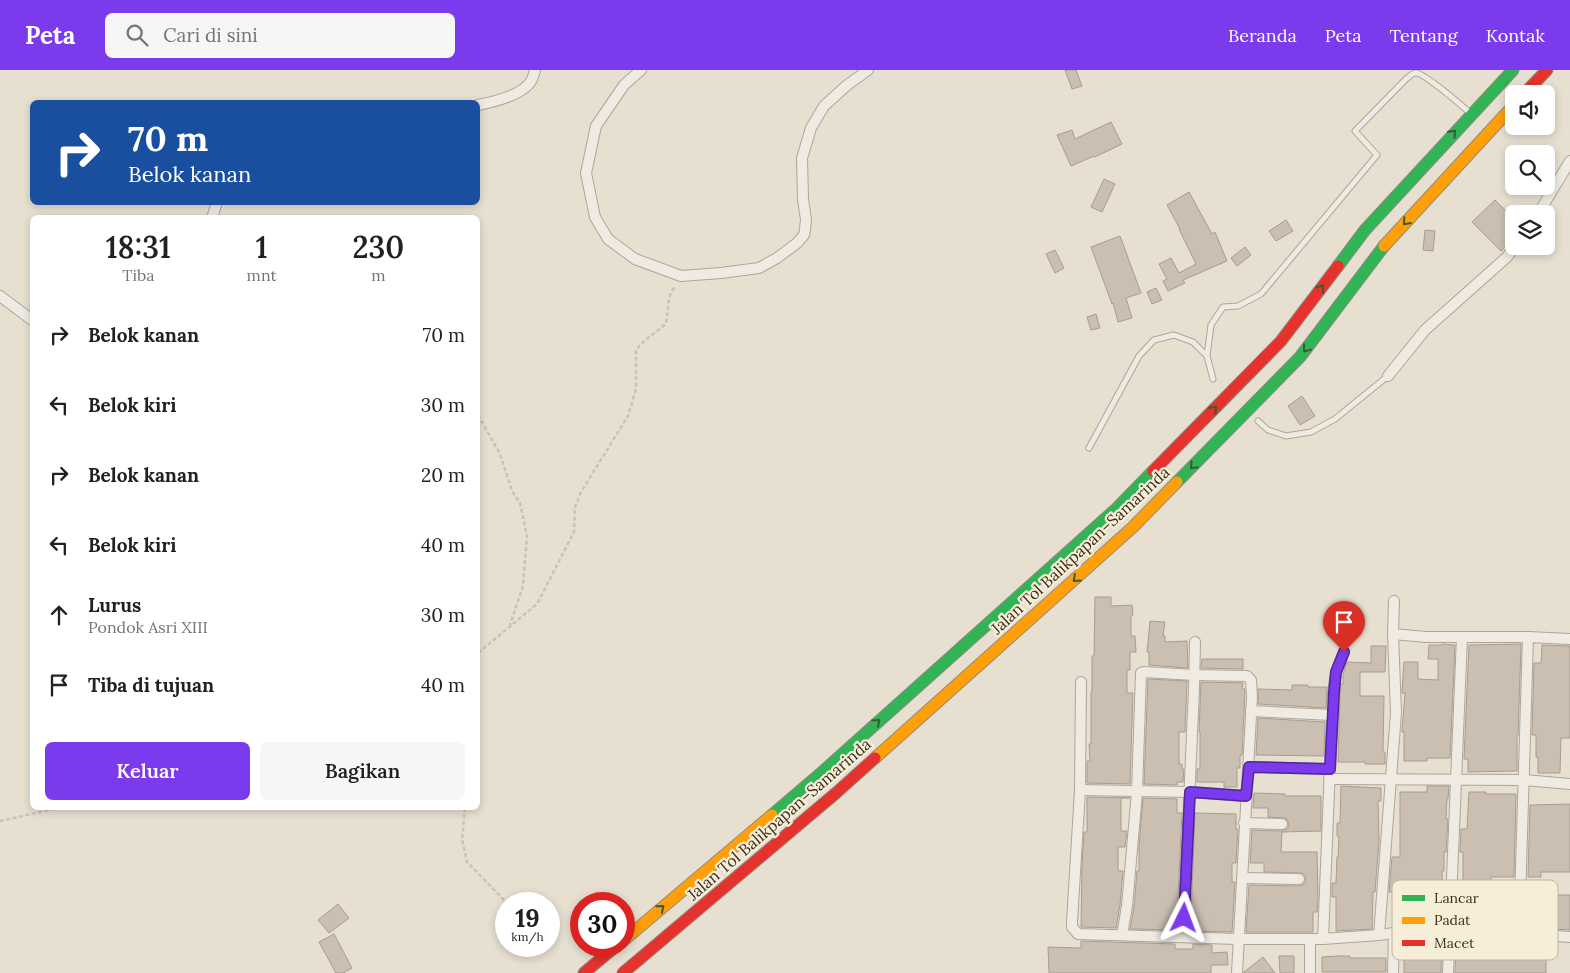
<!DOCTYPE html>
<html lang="id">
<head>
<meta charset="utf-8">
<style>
  body { margin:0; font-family:Lora,serif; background:#f6f6f6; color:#202124; height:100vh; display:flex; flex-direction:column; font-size:19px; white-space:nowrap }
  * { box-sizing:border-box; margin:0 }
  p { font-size:16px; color:#757577 }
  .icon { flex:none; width:28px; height:28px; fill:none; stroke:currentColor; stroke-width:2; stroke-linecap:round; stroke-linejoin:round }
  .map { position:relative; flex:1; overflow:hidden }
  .panel { position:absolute; left:30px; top:145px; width:450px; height:595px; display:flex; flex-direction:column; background:#fff; border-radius:8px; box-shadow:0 2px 8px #0003 }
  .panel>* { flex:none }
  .banner { position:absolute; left:30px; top:30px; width:450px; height:105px; border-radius:8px; box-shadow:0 2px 8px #0003; background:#1a4fa0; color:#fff; overflow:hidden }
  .controls { position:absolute; left:1505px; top:15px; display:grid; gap:10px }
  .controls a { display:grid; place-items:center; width:50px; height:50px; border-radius:8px; background:#fff; box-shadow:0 2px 8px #0003; font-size:25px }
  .speed { position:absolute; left:495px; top:822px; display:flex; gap:10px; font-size:25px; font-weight:700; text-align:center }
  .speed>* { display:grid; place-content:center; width:65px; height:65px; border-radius:50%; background:#fff; box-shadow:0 2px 8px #0003; line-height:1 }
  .speed small { font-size:12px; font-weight:400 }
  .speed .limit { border:8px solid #d22; background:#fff; color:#111 }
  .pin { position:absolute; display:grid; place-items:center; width:42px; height:42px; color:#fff; margin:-51px -21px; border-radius:50% 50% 50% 0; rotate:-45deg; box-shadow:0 0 5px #0007 }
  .pin .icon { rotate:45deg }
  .me { position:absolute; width:55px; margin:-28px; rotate:3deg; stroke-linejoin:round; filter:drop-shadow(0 0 4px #0008) }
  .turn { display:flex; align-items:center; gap:18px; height:105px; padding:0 15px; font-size:22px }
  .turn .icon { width:65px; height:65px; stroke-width:2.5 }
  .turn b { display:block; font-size:35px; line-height:42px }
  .eta { display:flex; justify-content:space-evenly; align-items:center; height:85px; text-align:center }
  .eta b { font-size:30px; font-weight:600; line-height:35px }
  .primary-button { display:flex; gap:10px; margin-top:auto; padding:10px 15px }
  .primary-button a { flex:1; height:58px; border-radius:8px; background:#7c3aed; color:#fff; font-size:20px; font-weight:600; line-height:58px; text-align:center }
  .primary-button a+a { background:#f6f6f6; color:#202124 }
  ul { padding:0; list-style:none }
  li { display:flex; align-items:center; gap:15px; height:70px; padding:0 15px }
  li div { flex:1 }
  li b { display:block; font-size:19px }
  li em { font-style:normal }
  header { display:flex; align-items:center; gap:30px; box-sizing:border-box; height:70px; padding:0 25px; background:#7c3aed; color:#fff }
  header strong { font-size:24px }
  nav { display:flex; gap:28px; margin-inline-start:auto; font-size:18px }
  .search { width:350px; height:45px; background:#f6f6f6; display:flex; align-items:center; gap:12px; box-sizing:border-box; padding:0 18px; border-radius:8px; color:#757577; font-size:19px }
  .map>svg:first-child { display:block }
  .building { fill:#cbbfb2; stroke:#a89c90 }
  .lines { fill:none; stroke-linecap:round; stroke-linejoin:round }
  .lane-casing { stroke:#ada599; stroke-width:7 }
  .street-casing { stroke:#ada599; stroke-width:12 }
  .fast-casing { stroke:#928b80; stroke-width:13 }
  .slow-casing { stroke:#928b80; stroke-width:13 }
  .jam-casing { stroke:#928b80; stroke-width:13 }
  .path { stroke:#c8c2b9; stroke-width:2.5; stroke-dasharray:4 2.5; stroke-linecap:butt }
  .lane { stroke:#efebe3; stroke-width:5 }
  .street { stroke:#efebe3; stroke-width:10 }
  .fast { stroke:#30b455; stroke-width:11 }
  .slow { stroke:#ff9f0a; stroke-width:11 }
  .jam { stroke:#e5322d; stroke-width:11 }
  .oneway { stroke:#385d33 }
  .route-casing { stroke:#51269a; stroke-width:12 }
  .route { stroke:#7c3aed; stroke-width:9 }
  .labels { text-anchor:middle; stroke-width:4.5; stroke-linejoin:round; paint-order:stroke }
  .street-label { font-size:16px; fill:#3d2e20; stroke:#f7eed8 }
  .key { fill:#f7eed8; stroke:#bfb4a1; stroke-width:1 }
  .key-label { font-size:14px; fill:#3d2e20 }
</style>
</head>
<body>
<header>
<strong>Peta</strong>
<div class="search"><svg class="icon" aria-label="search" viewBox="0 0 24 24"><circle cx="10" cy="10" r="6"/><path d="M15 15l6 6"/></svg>Cari di sini</div>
<nav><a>Beranda</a><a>Peta</a><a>Tentang</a><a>Kontak</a></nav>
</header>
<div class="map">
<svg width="1570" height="903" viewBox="0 0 1570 903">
  <rect width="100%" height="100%" fill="#e7e0d1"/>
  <g class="building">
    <path d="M1065,0h11l6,16 -10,3z"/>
    <path d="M1111,52l11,22 -27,13 -1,-1 -23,10 -14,-31 15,-5 3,9z"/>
    <path d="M1104,109l11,5 -13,28 -11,-5z"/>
    <path d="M1189,122l23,42 3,-2 12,29 -44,19 2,3 -17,8 -5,-10 4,-2 -8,-15 12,-6 8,15 17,-9 -17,-35h1l-13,-24z"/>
    <path d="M1495,130l19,19v19l-13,13 -29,-29z"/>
    <path d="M1286,150l7,11 -17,10 -7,-10z"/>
    <path d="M1425,160l10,1 -2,20 -10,-1z"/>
    <path d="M1120,166l21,57 -15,5 6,20 -14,4 -5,-19 -1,1 -21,-57z"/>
    <path d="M1245,177l6,8 -14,11 -6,-8z"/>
    <path d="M1055,180l9,18 -9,5 -9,-19z"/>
    <path d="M1156,218l6,12 -10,4 -5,-12z"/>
    <path d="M1096,244l4,14 -9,2 -4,-13z"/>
    <path d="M1302,326l13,20 -15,9 -12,-19z"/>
    <path d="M1095,527h16v9l21,-1 1,10 -2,1v20h4l1,16h-6v18h-3v23h6l-3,91 -43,-1v-22h3l-1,-17h2v-52h1v-36h2z"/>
    <path d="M1150,551l15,1 -2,14h2v6l22,-1 1,27 -39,-3v-13h-2z"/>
    <path d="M1442,574l13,1 -5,113h-23v3h-23v-29h-2l3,-39h-3l2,-31h14v17l20,1v-21h-10l1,-14h13z"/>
    <path d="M1521,574l-3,91h-1v36l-49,1v-13h-4l5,-114z"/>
    <path d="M1542,575l28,1v92h-9l-1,35h-22v-16h-2v-22h-4l2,-72h7z"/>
    <path d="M1371,576h15l-1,26h-25v24h24l-1,56h2v12h-20v-2h-27l2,-68 1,-10h2v-10l4,-12 24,1z"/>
    <path d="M1202,589h41v10l-42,-1z"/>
    <path d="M1148,609l39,2 -2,51h-6v32h3v5h2l-1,13h-6v3l-33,-1z"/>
    <path d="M1201,612l42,1 -1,6h3l-3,66h-2v13h-3v19h-13v-5h-27v-13h3v-37h-1z"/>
    <path d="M1292,615h16v2h19l-1,21 -68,-4v-15l34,1z"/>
    <path d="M1258,648l67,4 -1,34 -68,-1z"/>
    <path d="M1341,716l40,2v13h-3l1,40 -4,51h-2l-1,37 -36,2v-34h-4v-14h4l1,-26h1l1,-20 -2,-1v-13h3z"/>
    <path d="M1427,716h22l-1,13h-1l-1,20h2l-2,33h-2v19h-2l1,39h-27v7h-12v-10h-7v-3h-2v-12h-6l3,-35h8v-65h27z"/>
    <path d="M1469,722h17v2h30l-2,83h-23v18h22l-1,31 -47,-1 1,-26h-3v-47h-3l1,-23h6z"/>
    <path d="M1254,723l31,1v2h36v35l-39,1 -1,20h36l1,45 -1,15h-4v20h-67l3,-47 50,1 4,-1 3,-5 -1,-5 -3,-2 -38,-1v-9h-14l2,-33 30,1 6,-3 1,-3 -1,-4 -3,-3 -17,-1v-9h-15z"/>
    <path d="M1087,727l43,1h-9v33h6l-2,16h-7v23l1,1h4l-3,34 -4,23 -35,-1 1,-62 2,-33h3z"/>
    <path d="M1143,728l34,1v14h5l-5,104h-2v13l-45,-1 4,-22 3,-36h2v-24z"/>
    <path d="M1570,734v68h-29v5h-13l2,-72z"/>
    <path d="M1195,743l41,1v15h2l-2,34h-4v19h3l-3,50 -39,-1v-14h-2z"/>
    <path d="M1527,825h43v35l-16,-1v-12h-13v-4l-15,1z"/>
    <path d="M338,834l11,14 -20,15 -11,-13z"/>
    <path d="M334,864l18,34 -9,5h-7l-17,-31z"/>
    <path d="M1081,871l94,3v5h18v-5l19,1v8l15,-1 1,13h-17v8h-162l-1,-26 33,1z"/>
    <path d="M1404,871l38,1 -1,31h-37z"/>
    <path d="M1513,874h33v29h-91l1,-26 37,-1v-1z"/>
    <path d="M1279,886h15v17h-14z"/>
    <path d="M1337,886h13v2h36v14h-64v-15z"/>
    <path d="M1263,887l12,16h-31v-1z"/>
  </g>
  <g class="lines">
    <g class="lane-casing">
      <g id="lane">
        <path d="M1213,309l-6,-23 4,-31 12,-18 15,-1 23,-12 116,-139 -22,-24 51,-52c3,-2 6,-6 10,-6 8,0 45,32 53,39"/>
        <path d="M1258,351l10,9 18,6 25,-4 24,-13 53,-43"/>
        <path d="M1089,378l50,-92 15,-16 20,-5 19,7 14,14"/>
      </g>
    </g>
    <g class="street-casing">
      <g id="street">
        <path d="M641,0l-17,15 -28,41 -10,47 9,44 13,22 27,20 46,17 40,-3 38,-5 18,-10 20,-15 7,-8 1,-6 1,-9 -3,-21 -1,-41 9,-30 13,-22 22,-20 22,-16"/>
        <path d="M478,35c15,-3 45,-10 53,-24 2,-3 3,-7 4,-11"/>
        <path d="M1538,144l32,-53"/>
        <path d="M212,148l5,-16"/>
        <path d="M0,226l32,24"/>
        <path d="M1388,306l37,-46 82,-73 8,-11"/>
        <path d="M1394,531l-1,33 33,3h102"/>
        <path d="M1081,612l-1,108 -8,132v5l6,7 160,5h85l56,-4 15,-2 55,1 70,-1 51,4"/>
        <path d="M1251,641l81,4"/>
        <path d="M1249,697l81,2"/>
        <path d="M1329,709l195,1 46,4"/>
        <path d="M1080,720l110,2 56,4"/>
        <path d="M1244,753l38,1"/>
        <path d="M1242,808l57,1"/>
        <path d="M1519,863l9,-296 42,2"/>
        <path d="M1122,865l5,-29 10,-114 4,-119 3,-1 50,3 53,1 4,4 1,17 -15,276"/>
        <path d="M1379,865l17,-222 -3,-79"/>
        <path d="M1183,867l11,-248 1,-47"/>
        <path d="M1323,869l10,-246 3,-21 8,-20"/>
        <path d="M1310,870v33"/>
        <path d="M1393,903l1,-40"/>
        <path d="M1448,903l14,-336"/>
      </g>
    </g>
    <g class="fast-casing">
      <g id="fast">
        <path d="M1338,196l27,-36 148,-160"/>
        <path d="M1177,412l123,-125 84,-111"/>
        <path d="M772,745l48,-41 296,-265 37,-38"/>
      </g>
    </g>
    <g class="slow-casing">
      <g id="slow">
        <path d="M1384,176l130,-141"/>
        <path d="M875,688l258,-231 44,-45"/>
        <path d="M624,870l148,-125"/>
      </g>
    </g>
    <g class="jam-casing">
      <g id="jam">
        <path d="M1524,24l23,-24"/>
        <path d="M1153,401l128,-130 57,-75"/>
        <path d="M584,903l32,-27"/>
        <path d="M623,903l213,-180 39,-35"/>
      </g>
    </g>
    <g class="path">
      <path d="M478,345l22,39 12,37 8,12 7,33 -4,50 -13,39"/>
      <path d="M478,583l59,-49 37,-72 1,-25 6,-15 47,-76 8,-27v-39l7,-8 23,-18 3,-27 6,-11"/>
      <path d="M465,738l-3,31 5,23 41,42"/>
      <path d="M0,751l58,-13"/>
    </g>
    <use href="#lane" class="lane"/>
    <use href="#street" class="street"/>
    <use href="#fast" class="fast"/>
    <use href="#slow" class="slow"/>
    <use href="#jam" class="jam"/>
  </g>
  <defs><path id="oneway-chevron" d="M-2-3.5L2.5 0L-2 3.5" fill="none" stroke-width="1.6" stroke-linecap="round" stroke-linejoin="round" transform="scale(1.25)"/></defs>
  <g class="oneway">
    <use href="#oneway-chevron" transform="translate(1453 63) rotate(-47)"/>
    <use href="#oneway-chevron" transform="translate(1406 152) rotate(132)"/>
    <use href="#oneway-chevron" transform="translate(1321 218) rotate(-53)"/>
    <use href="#oneway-chevron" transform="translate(1306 279) rotate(127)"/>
    <use href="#oneway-chevron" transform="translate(1214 339) rotate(-46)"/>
    <use href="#oneway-chevron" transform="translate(1193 396) rotate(134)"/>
    <use href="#oneway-chevron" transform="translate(1076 509) rotate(138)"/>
    <use href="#oneway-chevron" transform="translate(877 652) rotate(-42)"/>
    <use href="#oneway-chevron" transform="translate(661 838) rotate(-40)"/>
  </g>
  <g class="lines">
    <g class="route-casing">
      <path id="route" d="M1184,848l6,-126 56,4 3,-29 81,2 4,-77 2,-20 8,-20"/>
    </g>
    <use href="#route" class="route"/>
  </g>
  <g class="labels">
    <g class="street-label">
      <text transform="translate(1080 480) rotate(-43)" y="6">Jalan Tol Balikpapan–Samarinda</text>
      <text transform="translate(779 749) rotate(-41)" y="6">Jalan Tol Balikpapan–Samarinda</text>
    </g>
  </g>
  <rect x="1392" y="810" width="166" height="80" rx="8" class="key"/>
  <rect x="1402" y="825" width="23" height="6" fill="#30b455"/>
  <rect x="1402" y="847" width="23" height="7" fill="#ff9f0a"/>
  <rect x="1402" y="870" width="23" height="6" fill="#e5322d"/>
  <g class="key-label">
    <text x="1434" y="833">Lancar</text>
    <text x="1434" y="855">Padat</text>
    <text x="1434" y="878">Macet</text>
  </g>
</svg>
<div class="controls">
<a><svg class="icon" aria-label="sound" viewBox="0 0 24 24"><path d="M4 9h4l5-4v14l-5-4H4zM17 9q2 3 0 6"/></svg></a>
<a><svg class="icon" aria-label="search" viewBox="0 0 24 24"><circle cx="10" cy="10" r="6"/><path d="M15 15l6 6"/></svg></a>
<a><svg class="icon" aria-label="layers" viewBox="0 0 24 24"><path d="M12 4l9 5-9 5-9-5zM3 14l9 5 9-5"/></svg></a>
</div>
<div class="speed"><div>19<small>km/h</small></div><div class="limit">30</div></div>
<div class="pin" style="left:1344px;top:582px;background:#d93025"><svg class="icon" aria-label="arrive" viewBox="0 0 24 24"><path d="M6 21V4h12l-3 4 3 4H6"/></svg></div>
<svg class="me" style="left:1184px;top:848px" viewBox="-20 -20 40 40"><path d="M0-17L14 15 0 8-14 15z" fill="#7c3aed" stroke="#fff" stroke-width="4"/></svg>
<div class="banner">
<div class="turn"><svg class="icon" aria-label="right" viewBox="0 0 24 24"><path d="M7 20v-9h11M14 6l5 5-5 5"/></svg><div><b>70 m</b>Belok kanan</div></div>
</div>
<section class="panel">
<div class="eta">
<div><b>18:31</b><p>Tiba</p></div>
<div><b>1</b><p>mnt</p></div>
<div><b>230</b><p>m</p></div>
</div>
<ul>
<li><svg class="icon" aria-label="right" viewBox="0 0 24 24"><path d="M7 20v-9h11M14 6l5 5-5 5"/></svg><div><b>Belok kanan</b></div><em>70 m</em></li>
<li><svg class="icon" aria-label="left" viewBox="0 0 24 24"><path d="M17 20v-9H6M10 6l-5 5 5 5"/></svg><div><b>Belok kiri</b></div><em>30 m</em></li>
<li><svg class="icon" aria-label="right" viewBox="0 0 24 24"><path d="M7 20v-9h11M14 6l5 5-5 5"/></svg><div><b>Belok kanan</b></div><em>20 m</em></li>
<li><svg class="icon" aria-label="left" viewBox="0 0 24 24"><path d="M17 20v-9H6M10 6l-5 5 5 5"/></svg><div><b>Belok kiri</b></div><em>40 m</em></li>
<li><svg class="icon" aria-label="ahead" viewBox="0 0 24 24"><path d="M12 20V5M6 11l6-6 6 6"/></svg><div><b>Lurus</b><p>Pondok Asri XIII</p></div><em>30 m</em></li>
<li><svg class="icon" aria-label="arrive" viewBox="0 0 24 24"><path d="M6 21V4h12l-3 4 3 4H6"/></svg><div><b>Tiba di tujuan</b></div><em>40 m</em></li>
</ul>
<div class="primary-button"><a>Keluar</a><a>Bagikan</a></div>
</section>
</div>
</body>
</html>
